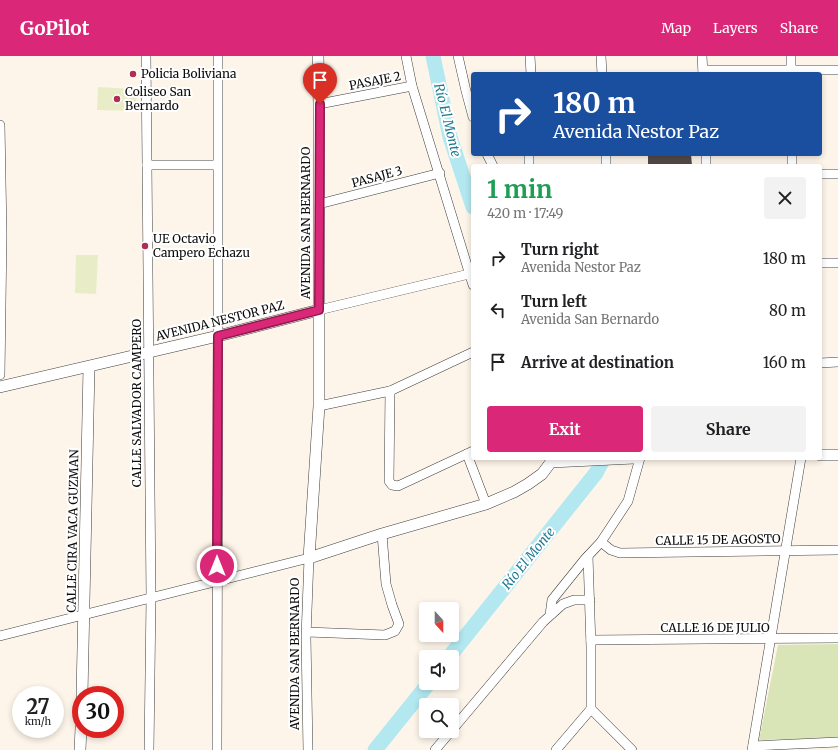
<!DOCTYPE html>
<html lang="en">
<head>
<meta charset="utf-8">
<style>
  body { margin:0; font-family:Merriweather,serif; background:#f2f2f2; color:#202124; height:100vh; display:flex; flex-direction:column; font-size:15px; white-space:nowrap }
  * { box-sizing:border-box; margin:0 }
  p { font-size:13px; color:#757577 }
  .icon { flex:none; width:22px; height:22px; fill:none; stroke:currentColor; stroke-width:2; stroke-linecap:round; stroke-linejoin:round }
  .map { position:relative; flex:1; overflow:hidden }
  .panel { position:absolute; left:471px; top:108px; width:351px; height:296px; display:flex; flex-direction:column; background:#fff; border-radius:4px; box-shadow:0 2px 6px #0003 }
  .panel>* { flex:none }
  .top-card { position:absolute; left:471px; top:16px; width:351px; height:84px; border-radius:4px; box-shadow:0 2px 6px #0003; background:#1a4fa0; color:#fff; overflow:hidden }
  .needle { width:26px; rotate:159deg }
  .tools { position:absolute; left:419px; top:546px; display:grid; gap:8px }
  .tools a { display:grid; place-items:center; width:40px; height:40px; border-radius:4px; background:#fff; box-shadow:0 2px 6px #0003; font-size:20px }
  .speed { position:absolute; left:12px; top:630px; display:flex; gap:8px; font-size:20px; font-weight:700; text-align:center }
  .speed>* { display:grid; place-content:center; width:52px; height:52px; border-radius:50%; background:#fff; box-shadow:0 2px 6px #0003; line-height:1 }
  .speed small { font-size:10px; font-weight:400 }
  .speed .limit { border:6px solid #d22; background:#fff; color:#111 }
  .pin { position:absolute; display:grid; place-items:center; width:34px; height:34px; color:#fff; margin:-41px -17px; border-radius:50% 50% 50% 0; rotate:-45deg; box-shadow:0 0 4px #0007 }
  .pin .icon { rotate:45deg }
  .me { position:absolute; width:44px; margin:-22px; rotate:0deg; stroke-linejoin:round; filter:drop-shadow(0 0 3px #0008) }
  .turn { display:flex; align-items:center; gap:14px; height:84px; padding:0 16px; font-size:18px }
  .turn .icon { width:52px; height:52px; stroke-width:2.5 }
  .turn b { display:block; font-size:28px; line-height:34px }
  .round { display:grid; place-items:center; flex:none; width:42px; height:42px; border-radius:4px; background:#f2f2f2 }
  .summary { display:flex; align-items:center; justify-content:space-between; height:68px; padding:0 16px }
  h1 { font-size:24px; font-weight:700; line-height:30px; color:#1e9e55 }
  .action { display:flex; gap:8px; margin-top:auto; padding:8px 16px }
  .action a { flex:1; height:46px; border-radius:4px; background:#db2777; color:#fff; font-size:16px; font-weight:700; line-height:46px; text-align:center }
  .action a+a { background:#f2f2f2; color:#202124 }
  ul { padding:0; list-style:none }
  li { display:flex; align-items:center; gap:12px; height:52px; padding:0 16px }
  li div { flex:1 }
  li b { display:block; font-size:15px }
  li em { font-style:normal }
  header { display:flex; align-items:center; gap:24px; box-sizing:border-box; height:56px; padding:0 20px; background:#db2777; color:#fff }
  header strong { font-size:19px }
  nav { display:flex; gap:22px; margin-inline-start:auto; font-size:14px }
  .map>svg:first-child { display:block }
  .green { fill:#d9e5b7 }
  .pitch { fill:#e8edc8 }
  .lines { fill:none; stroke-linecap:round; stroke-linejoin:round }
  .river { stroke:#b3e8f1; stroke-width:15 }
  .building { fill:#534a48 }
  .minor-casing { stroke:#3e3e3e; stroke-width:10 }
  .tertiary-casing { stroke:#3e3e3e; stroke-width:12 }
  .minor { stroke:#fff; stroke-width:9 }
  .tertiary { stroke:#fff; stroke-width:11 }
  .route-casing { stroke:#8e194d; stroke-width:10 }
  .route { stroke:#db2777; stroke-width:7 }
  .poi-dot { fill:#b02e51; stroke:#fff; stroke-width:1.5 }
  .labels { text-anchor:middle; stroke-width:4; stroke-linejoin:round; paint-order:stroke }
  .poi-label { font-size:12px; fill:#0b0b0b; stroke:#fff; text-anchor:start }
  .street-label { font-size:12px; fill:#0b0b0b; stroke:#fff }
  .water-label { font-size:13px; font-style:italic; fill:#1e7a92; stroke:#fff }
</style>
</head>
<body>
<header>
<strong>GoPilot</strong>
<nav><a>Map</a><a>Layers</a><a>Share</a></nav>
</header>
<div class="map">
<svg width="838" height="694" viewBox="0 0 838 694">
  <rect width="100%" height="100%" fill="#fef5ea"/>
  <path class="green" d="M838,588v94l-79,2 19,-95z"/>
  <g class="pitch">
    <path d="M98,31l39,2 -1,22 -39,-1z"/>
    <path d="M76,199h22l-2,39 -21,-1z"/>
  </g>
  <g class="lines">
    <g class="river">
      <path d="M433,0l17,81 23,70"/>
      <path d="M449,601l147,-184 8,-15"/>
      <path d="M375,694l54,-67"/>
    </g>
  </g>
  <path class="building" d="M648,98h43l1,12h-44z"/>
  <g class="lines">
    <g class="minor-casing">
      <g id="minor">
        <path d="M146,0l5,542 -2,152"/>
        <path d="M406,0l6,30 61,199"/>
        <path d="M458,0l8,35 7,26"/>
        <path d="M530,0l1,18"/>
        <path d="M601,0l1,18"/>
        <path d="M702,0l1,18"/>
        <path d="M791,0v18"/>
        <path d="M703,14h135"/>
        <path d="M319,48l93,-18"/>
        <path d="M0,69l2,109 -2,141"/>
        <path d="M487,98l6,12"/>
        <path d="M529,98v12"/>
        <path d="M606,98v12"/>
        <path d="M706,98v12"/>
        <path d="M792,98v12"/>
        <path d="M147,109h70"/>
        <path d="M820,118h18"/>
        <path d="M319,148l121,-31"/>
        <path d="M820,207h18"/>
        <path d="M319,254l150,-36"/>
        <path d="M820,307l18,-1"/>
        <path d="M390,335l-1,90 3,4 6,1 75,-35"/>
        <path d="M319,350l71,-15 83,-39"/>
        <path d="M467,398l19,50"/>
        <path d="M601,486l10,8 9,3 218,-3"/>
        <path d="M588,500l3,91v62l41,41"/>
        <path d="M550,559l2,-15 33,-41 16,-17 27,-41 12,-43"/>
        <path d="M307,576l78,3 10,-4 4,-7 -7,-19 -6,-21 -4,-50"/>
        <path d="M0,580l309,-78 -3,79 2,113"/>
        <path d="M591,584l247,-2"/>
        <path d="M452,674l91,-108 20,-18 11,-4h16"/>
        <path d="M753,690l85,-4"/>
        <path d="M217,694l1,-414v-280"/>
        <path d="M435,694l16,-19"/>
        <path d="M556,694l35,-41"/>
        <path d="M752,694l49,-292"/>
      </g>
    </g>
    <g class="tertiary-casing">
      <g id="tertiary">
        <path d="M318,0l1,48v302l-10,152 73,-24 104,-30 28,-12 14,-8 14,-10 9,-12 83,-4"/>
        <path d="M0,331l218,-51 101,-26"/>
        <path d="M820,399h18"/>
        <path d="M82,639l7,-328"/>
        <path d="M80,694l1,-22"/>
      </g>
    </g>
    <use href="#minor" class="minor"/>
    <use href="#tertiary" class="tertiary"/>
  </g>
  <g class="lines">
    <g class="route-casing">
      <path id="route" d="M217,510l1,-230 101,-26 1,-206"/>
    </g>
    <use href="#route" class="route"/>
  </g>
  <g class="poi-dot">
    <circle cx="133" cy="18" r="4"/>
    <circle cx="117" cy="43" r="4"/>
    <circle cx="145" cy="190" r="4"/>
  </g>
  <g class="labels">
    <g class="poi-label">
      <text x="141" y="22">Policia Boliviana</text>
      <text x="125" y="40">Coliseo San<tspan x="125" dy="14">Bernardo</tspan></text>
      <text x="153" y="187">UE Octavio<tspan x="153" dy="14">Campero Echazu</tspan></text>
    </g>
    <g class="street-label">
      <text transform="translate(375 25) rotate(-11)" y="4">PASAJE 2</text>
      <text transform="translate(377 121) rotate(-15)" y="4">PASAJE 3</text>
      <text transform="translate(306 167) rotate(-90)" y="4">AVENIDA SAN BERNARDO</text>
      <text transform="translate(220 265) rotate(-14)" y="4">AVENIDA NESTOR PAZ</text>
      <text transform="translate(137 347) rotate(-90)" y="4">CALLE SALVADOR CAMPERO</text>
      <text transform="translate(73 475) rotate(-89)" y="4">CALLE CIRA VACA GUZMAN</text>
      <text transform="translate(718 484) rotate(-1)" y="4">CALLE 15 DE AGOSTO</text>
      <text x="715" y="576">CALLE 16 DE JULIO</text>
      <text transform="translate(295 598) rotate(-90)" y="4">AVENIDA SAN BERNARDO</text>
    </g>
    <g class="water-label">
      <text transform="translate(448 64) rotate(76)" y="5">Río El Monte</text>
      <text transform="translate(528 502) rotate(-51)" y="5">Río El Monte</text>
    </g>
  </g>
</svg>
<div class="tools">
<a><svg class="needle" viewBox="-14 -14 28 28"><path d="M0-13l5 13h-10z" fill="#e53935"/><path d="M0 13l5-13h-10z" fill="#757577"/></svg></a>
<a><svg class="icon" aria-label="sound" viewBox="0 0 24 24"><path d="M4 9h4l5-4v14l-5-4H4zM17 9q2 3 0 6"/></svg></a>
<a><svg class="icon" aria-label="search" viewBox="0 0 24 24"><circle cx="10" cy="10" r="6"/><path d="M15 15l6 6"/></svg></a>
</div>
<div class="speed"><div>27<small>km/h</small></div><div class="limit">30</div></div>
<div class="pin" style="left:320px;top:48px;background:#d93025"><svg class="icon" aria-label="arrive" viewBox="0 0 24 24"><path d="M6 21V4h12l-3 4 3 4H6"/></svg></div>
<svg class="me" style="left:217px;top:510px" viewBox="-20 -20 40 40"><circle r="17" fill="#db2777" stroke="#fff" stroke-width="3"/><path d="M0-11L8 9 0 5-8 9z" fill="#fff"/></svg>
<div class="top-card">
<div class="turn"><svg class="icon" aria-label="right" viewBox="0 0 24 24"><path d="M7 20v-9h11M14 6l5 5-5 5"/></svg><div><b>180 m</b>Avenida Nestor Paz</div></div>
</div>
<section class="panel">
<div class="summary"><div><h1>1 min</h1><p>420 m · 17:49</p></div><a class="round"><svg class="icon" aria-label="close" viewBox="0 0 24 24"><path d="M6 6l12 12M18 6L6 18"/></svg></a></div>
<ul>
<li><svg class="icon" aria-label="right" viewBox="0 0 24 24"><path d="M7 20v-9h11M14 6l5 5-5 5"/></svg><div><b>Turn right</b><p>Avenida Nestor Paz</p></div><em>180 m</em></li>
<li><svg class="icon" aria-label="left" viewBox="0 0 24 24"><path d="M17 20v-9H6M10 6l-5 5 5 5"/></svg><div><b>Turn left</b><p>Avenida San Bernardo</p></div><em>80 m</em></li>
<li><svg class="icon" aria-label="arrive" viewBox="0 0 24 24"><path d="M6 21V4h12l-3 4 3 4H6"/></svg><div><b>Arrive at destination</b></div><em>160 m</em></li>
</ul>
<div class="action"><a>Exit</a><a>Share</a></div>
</section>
</div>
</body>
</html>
